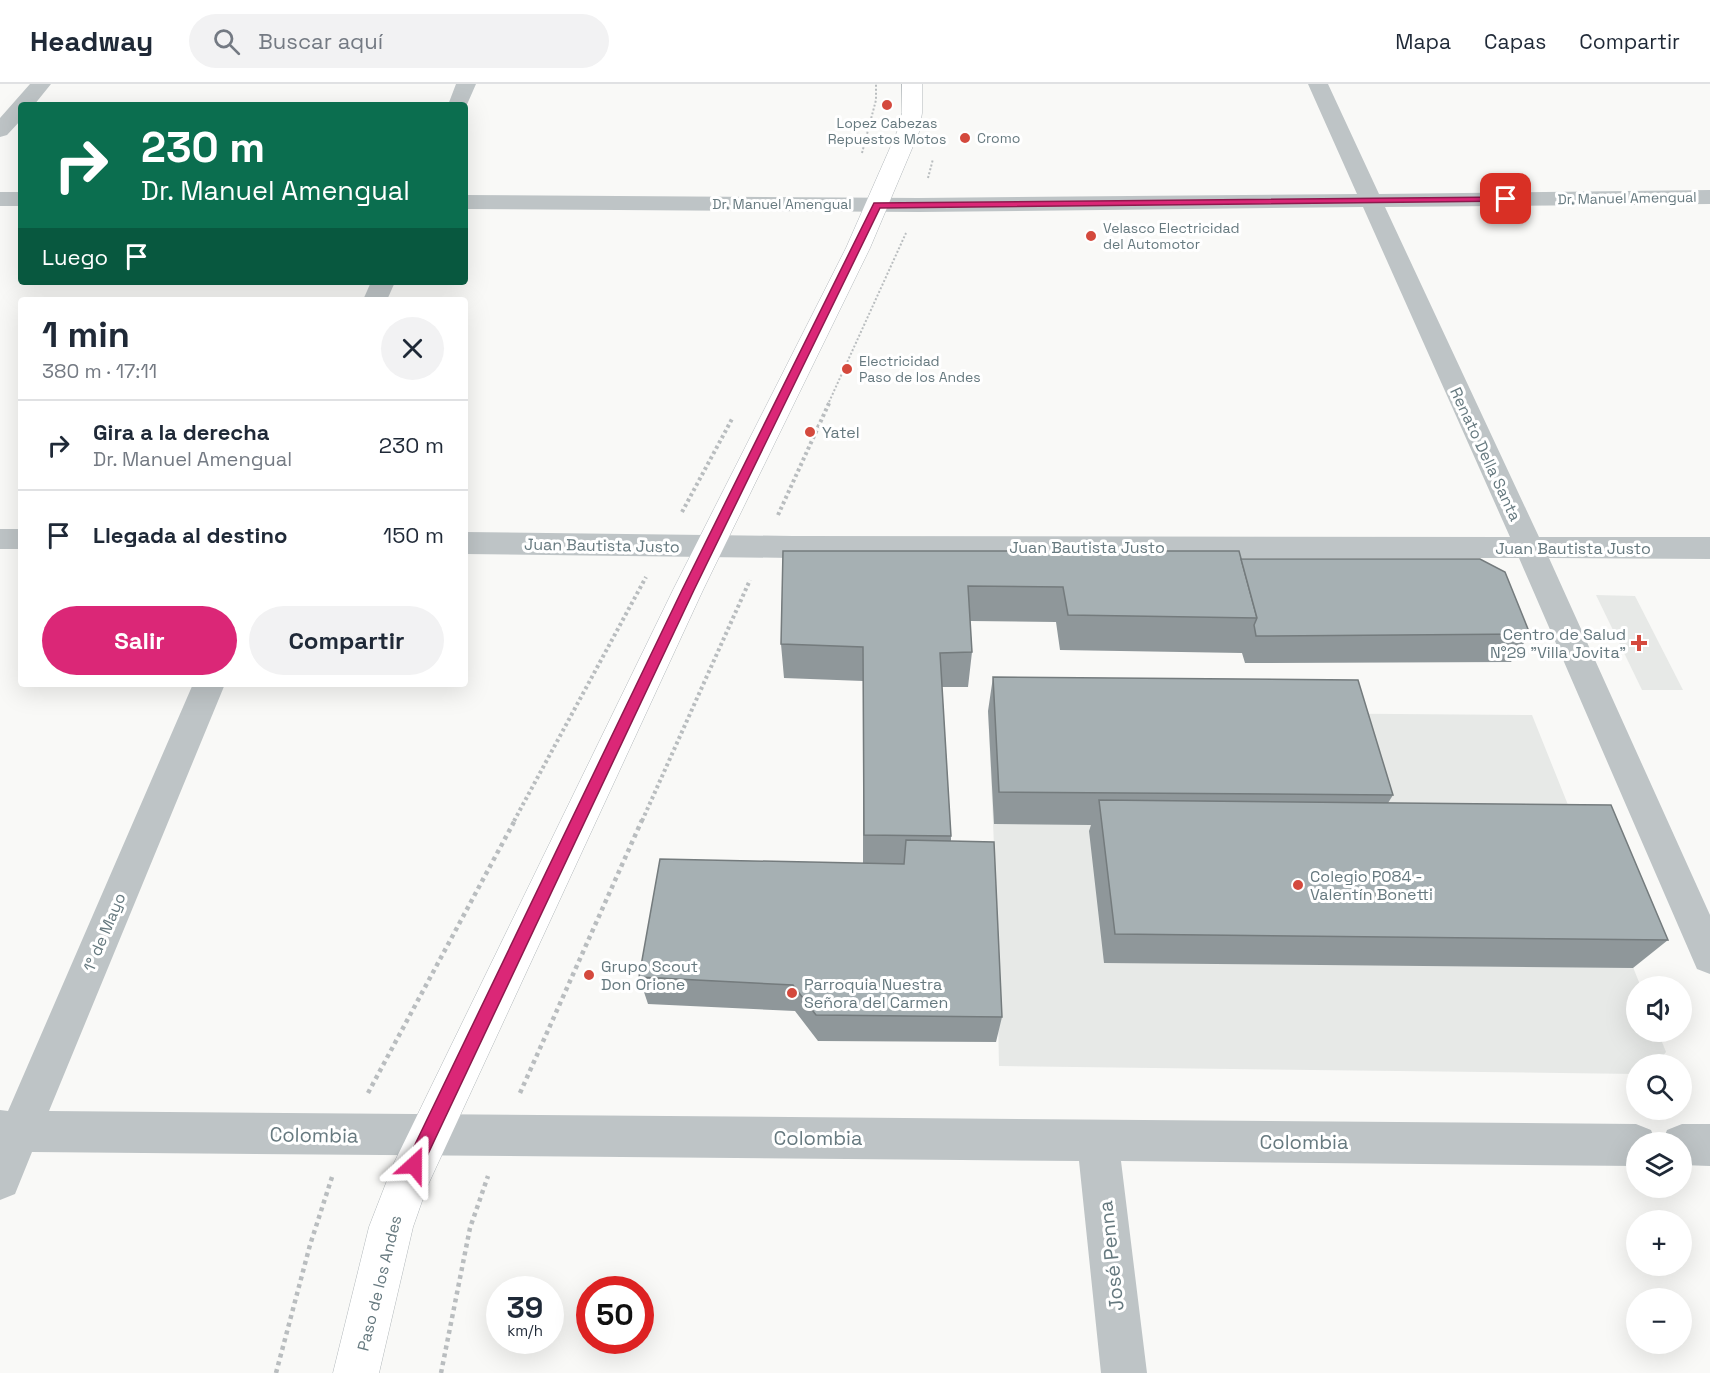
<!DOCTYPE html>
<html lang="es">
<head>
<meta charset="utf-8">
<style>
  body { margin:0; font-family:"Space Grotesk",sans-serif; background:#f2f2f3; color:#1f2937; height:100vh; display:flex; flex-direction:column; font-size:22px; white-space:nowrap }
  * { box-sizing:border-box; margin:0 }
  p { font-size:20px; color:#747a83 }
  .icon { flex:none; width:33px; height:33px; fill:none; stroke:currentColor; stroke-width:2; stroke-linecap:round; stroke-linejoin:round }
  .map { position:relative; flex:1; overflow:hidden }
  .panel { position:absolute; left:18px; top:213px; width:450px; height:390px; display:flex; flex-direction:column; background:#fff; border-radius:6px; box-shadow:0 6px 24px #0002 }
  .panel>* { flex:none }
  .banner { position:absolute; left:18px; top:18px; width:450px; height:183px; border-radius:6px; box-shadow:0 6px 24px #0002; background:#0b6e4f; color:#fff; overflow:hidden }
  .controls { position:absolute; left:1626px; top:892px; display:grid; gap:12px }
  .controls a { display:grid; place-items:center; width:66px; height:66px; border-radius:50%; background:#fff; box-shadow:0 6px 24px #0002; font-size:30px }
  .speed { position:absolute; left:486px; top:1192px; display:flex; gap:12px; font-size:30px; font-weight:700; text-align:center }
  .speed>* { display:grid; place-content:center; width:78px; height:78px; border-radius:50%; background:#fff; box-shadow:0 6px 24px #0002; line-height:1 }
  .speed small { font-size:15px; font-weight:400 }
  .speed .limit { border:9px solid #d22; background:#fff; color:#111 }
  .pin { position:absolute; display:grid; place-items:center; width:51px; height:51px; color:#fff; margin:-26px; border-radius:12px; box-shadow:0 3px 9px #0006 }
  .me { position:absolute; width:66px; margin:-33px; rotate:24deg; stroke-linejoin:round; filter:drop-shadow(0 0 4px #0008) }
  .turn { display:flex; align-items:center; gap:21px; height:126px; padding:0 24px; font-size:27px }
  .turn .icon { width:78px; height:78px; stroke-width:2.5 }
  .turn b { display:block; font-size:42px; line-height:51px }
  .then { display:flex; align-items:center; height:57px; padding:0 24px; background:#0003; gap:12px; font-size:22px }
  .round { display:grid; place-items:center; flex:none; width:63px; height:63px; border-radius:32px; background:#f2f2f3 }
  .head { display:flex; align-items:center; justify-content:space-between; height:102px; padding:0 24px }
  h1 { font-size:36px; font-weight:800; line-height:45px }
  .action { display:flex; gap:12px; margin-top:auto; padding:12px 24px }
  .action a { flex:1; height:69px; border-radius:36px; background:#db2777; color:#fff; font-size:24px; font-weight:800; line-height:69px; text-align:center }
  .action a+a { background:#f2f2f3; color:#1f2937 }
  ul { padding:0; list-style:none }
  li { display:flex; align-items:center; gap:18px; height:90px; padding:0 24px; border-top:2px solid #e0e1e3 }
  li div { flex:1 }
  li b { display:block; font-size:22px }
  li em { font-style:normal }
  header { display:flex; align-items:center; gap:36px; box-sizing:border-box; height:84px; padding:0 30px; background:#fff; border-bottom:2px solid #e0e1e3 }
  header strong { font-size:28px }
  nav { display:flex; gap:33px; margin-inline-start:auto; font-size:21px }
  .search { width:420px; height:54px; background:#f2f2f3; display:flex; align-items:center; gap:15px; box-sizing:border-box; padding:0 21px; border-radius:33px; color:#747a83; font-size:22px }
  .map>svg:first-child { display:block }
  .built { fill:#e7e9e7 }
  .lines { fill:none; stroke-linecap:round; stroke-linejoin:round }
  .major-casing { stroke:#b2b8bb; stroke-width:1 }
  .path-far2 { stroke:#b9bdbf; stroke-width:2; stroke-dasharray:2 2; stroke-linecap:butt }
  .path-far1 { stroke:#b9bdbf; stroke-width:4; stroke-dasharray:3 3; stroke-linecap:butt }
  .path { stroke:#b9bdbf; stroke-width:4.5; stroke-dasharray:4 4; stroke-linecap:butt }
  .minor { fill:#bec4c6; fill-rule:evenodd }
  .major { fill:#fff; fill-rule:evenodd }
  .wall { fill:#8f979a }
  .building { fill:#a6b0b3; stroke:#747b7d; stroke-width:1.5 }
  .route { fill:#db2777; stroke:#8e194d; stroke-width:1.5 }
  .poi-dot { fill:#d4493d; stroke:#fff; stroke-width:2 }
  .labels { text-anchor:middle; stroke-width:6; stroke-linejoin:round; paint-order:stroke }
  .far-poi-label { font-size:14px; fill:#66797f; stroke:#fff; text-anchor:start }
  .far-street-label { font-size:14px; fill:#66797f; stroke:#fff }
  .poi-label { font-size:16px; fill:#66797f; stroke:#fff; text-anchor:start }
  .street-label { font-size:16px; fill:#66797f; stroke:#fff }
  .near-street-label { font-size:20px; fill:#66797f; stroke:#fff }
</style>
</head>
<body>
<header>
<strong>Headway</strong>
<div class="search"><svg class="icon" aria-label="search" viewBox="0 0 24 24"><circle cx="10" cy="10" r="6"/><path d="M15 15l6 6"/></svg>Buscar aquí</div>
<nav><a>Mapa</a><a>Capas</a><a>Compartir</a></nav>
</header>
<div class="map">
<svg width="1710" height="1289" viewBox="0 0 1710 1289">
  <rect width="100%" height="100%" fill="#f9f9f7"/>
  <g class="built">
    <path d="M1596,511l39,1 48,94h-41z"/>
    <path d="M988,627l544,4 109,272h-5v45h22l8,20 -10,13h-20v9l-637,-8 -4,-198z"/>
  </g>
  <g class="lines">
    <g class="major-casing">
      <path id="major" d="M902,0h20v29l-3,19 -49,116 -167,342 -276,597 -14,40 -34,146h-46l36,-146 24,-62 280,-575 173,-342 51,-116 5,-19z"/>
    </g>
    <g class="path-far2">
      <path d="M862,69l14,-53v-16"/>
      <path d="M928,94l5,-19"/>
      <path d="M829,318l77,-169"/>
    </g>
    <g class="path-far1">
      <path d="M682,428l50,-93"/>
      <path d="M778,431l52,-114"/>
      <path d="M514,737l132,-244"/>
      <path d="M642,737l108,-241"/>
    </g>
    <g class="path">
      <path d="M368,1009l147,-273"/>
      <path d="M520,1009l122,-273"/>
      <path d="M276,1289l34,-128 22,-68"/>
      <path d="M441,1289l29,-145 18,-52"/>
    </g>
    <g class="minor">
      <path d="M30,0h21l-17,21h-13v15l-14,15 -7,2v-19z"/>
      <path d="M456,0h20l-11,25v-4h-17z"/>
      <path d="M1308,0h20l51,110 331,-4v14l-325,3 154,330h171v22l-161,-1 161,357v59l-13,-5 -178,-411h-726l-328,-4v-22l328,4 717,1 -147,-330 -444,5 -454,-3v-14l454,3 438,-4z"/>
      <rect x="0" y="108" width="21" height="14"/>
      <path d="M371,198h24l-8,18h-24z"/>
      <rect x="0" y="445" width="21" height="20"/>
      <path d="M193,600h32l-176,427 1587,13 15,6 5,13h-20v23l-515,-5 26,212h-46l-22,-212 -1047,-9 -17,42 -15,6v-90l8,1z"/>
      <path d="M1682,1040h28v42l-28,-1v-22h-20l5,-13z"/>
    </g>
    <use href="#major" class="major"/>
  </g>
  <g class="wall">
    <path d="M783,467l458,8 289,75 -19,28 -266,1 -3,-10 -182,-3 -4,-28 -86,-1 2,31 -4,35h-26l9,149v5l51,176 -6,25 -178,-1 -23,-30 -147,-7 -9,-27 224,-114v-182l-79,-3 -3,-34z"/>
    <path d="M993,593l400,118 -5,8 280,137 -35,28 -529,-5 -15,-132 2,-6 -97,-1 -6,-113z"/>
  </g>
  <g class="building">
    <path d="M783,467h456l18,67 -189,-3 -5,-28 -95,-1 4,66 -32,1 11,183 -87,-1 -1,-188 -82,-3z"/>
    <path d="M1241,475h239l25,13 25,62 -274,2 -2,-11 3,-7z"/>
    <path d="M993,593l365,3 35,115 -394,-3z"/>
    <path d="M1099,716l512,5 57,135 -553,-6z"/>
    <path d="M906,756l88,2 8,175 -186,-2 -23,-30 -154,-8 21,-118 244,5z"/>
  </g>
  <path class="route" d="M1506,113l4,2 -1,2 -629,7 -186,382 -274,581 -6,3 -6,-3 -2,-6 2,-6 274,-569 192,-387z"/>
  <g class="poi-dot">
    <circle cx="887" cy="21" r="6"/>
    <circle cx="965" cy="54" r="6"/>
    <circle cx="1091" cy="152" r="6"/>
    <circle cx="847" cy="285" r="6"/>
    <circle cx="810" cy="348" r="6"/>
    <path d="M1636 550h6v6h6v6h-6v6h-6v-6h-6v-6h6z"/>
    <circle cx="1298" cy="801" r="6"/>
    <circle cx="589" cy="891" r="6"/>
    <circle cx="792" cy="909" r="6"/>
  </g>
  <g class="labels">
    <g class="far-poi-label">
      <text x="887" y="44" text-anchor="middle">Lopez Cabezas<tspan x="887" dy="16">Repuestos Motos</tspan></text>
      <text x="977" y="59">Cromo</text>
      <text x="1103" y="149">Velasco Electricidad<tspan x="1103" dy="16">del Automotor</tspan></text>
      <text x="859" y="282">Electricidad<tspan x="859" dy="16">Paso de los Andes</tspan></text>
    </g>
    <g class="far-street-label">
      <text transform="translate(1627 114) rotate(-1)" y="5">Dr. Manuel Amengual</text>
      <text x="782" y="125">Dr. Manuel Amengual</text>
    </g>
    <g class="poi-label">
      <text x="822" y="354">Yatel</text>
      <text x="1626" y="556" text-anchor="end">Centro de Salud<tspan x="1626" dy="18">N°29 "Villa Jovita"</tspan></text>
      <text x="1310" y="798">Colegio P084 -<tspan x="1310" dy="18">Valentín Bonetti</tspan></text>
      <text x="601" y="888">Grupo Scout<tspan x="601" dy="18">Don Orione</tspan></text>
      <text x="804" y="906">Parroquia Nuestra<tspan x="804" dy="18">Señora del Carmen</tspan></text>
    </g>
    <g class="street-label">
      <text transform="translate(1486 370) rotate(65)" y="6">Renato Della Santa</text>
      <text transform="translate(602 461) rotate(1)" y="6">Juan Bautista Justo</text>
      <text x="1087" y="469">Juan Bautista Justo</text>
      <text x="1573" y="470">Juan Bautista Justo</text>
      <text transform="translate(104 848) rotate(-67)" y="6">1° de Mayo</text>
      <text transform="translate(379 1199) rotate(-76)" y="6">Paso de los Andes</text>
    </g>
    <g class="near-street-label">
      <text transform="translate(314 1051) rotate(1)" y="7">Colombia</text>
      <text x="818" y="1061">Colombia</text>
      <text x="1304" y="1065">Colombia</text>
      <text transform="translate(1111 1172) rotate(-96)" y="7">José Penna</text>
    </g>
  </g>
</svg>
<div class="controls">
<a><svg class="icon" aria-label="sound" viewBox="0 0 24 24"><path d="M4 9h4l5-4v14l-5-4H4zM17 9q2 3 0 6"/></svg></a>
<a><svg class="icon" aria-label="search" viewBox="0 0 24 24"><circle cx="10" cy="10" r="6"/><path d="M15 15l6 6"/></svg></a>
<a><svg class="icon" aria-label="layers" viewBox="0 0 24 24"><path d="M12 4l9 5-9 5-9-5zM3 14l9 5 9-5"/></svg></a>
<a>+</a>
<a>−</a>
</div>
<div class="speed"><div>39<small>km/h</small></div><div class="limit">50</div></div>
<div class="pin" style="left:1506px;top:115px;background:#d93025"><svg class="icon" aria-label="arrive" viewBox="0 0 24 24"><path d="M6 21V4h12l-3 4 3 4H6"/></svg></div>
<svg class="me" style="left:414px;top:1081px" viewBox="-20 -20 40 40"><path d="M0-17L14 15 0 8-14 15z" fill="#db2777" stroke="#fff" stroke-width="4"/></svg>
<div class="banner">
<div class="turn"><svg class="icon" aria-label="right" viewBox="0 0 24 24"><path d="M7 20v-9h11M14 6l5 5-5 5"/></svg><div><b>230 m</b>Dr. Manuel Amengual</div></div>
<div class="then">Luego<svg class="icon" aria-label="arrive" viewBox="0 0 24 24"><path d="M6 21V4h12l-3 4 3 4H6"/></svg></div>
</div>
<section class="panel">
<div class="head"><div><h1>1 min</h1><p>380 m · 17:11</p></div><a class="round"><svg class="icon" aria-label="close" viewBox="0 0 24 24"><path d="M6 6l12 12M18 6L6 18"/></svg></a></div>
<ul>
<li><svg class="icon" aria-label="right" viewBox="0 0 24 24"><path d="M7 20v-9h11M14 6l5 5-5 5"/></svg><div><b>Gira a la derecha</b><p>Dr. Manuel Amengual</p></div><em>230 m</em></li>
<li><svg class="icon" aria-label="arrive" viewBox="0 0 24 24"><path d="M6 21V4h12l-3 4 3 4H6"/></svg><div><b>Llegada al destino</b></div><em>150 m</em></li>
</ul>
<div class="action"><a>Salir</a><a>Compartir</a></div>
</section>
</div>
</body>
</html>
